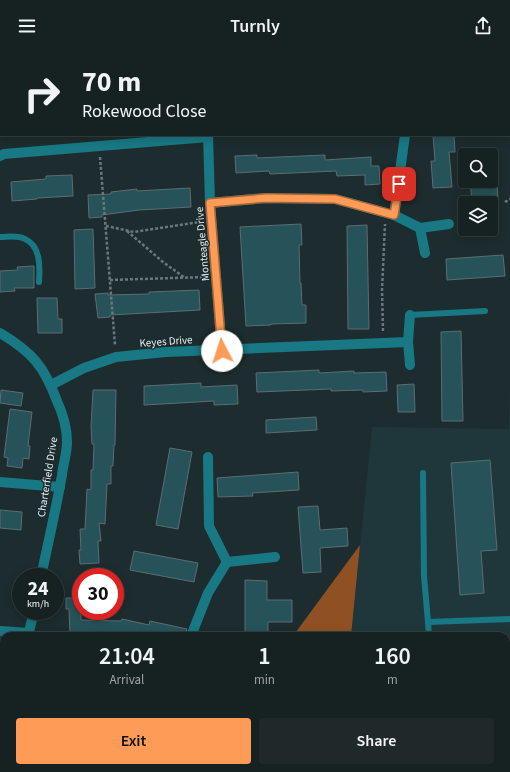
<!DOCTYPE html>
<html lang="en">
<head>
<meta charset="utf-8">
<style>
  body { margin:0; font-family:"Source Sans 3",sans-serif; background:#1f292a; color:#f1f3f6; height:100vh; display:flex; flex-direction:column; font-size:15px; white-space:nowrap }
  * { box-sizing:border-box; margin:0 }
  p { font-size:13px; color:#9ea3a5 }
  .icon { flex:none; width:22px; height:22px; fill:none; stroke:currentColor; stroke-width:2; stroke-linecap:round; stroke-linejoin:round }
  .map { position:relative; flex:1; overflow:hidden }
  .side { position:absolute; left:0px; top:580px; width:510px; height:140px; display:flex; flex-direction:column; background:#162122; border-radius:12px 12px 0 0; box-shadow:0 2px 10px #0003,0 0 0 1px #353e40 }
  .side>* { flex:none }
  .banner { position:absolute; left:0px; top:0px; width:510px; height:84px; box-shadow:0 2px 10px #0003,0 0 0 1px #353e40; background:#162122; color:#f1f3f6; overflow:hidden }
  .controls { position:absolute; left:458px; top:96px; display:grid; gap:8px }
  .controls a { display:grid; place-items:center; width:40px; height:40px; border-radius:4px; background:#162122; box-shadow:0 2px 10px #0003,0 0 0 1px #353e40; font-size:20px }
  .speed { position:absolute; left:12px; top:516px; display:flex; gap:8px; font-size:20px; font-weight:700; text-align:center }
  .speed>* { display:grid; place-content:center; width:52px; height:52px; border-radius:50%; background:#162122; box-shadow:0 2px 10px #0003,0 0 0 1px #353e40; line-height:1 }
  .speed small { font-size:10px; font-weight:400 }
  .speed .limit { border:6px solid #d22; background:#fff; color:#111 }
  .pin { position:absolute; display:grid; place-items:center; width:34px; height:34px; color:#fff; margin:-17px; border-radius:8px; box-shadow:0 2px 6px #0006 }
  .me { position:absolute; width:44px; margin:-22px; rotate:355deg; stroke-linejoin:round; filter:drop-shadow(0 0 3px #0008) }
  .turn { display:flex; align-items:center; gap:14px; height:84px; padding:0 16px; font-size:18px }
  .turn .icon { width:52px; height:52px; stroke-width:2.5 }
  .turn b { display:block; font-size:28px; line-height:34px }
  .eta { display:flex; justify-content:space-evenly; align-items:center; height:68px; text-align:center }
  .eta b { font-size:24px; font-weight:600; line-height:28px }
  .cta { display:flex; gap:8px; margin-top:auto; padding:8px 16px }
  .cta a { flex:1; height:46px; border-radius:4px; background:#fe9c57; color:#111; font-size:16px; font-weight:600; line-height:46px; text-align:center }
  .cta a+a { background:#1f292a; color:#f1f3f6 }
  header { display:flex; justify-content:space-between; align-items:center; height:52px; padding:0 16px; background:#162122; font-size:18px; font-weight:600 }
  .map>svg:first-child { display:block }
  .built { fill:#1f373a }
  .forest { fill:#8f5124 }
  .building { fill:#26535a; stroke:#5c6d6f }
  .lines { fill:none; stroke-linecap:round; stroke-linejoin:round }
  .path { stroke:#6a7879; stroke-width:2.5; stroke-dasharray:3 2; stroke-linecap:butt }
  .lane { stroke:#187884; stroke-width:6 }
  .street { stroke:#187884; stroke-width:10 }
  .route-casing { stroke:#a56539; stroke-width:10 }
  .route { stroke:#fe9c57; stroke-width:7 }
  .labels { text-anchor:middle; stroke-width:3; stroke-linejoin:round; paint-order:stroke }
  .street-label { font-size:11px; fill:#e5eff0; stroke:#1d2c2e }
</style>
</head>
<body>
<header><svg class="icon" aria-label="menu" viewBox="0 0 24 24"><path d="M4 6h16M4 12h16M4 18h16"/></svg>Turnly<svg class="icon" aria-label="share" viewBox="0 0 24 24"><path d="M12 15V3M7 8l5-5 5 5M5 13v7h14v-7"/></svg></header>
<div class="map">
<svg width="510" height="720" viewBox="0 0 510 720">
  <rect width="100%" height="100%" fill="#1d2c2e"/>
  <path class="built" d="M510,327v393h-64l1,-4h59v-132h-155l21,-209 137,2z"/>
  <path class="forest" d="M360,493l-9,91h-58z"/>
  <g class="building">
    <path d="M433,83h21l1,17h-6l3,35 -19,1 -2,-27h4z"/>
    <path d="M257,103v3l68,-3v5l46,-3v9h8l1,18 -15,1v-10l-28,1 -1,-5 -66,3 -1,-3 -33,2 -1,-17z"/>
    <path d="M72,123l1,21 -36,2v1l-25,2 -1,-19 35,-3v-3z"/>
    <path d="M470,129h27l1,18 -26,2z"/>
    <path d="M190,136l1,19 -52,3 -37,5v2l-13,1 -1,-23 23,-1v-2l26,-3v2z"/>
    <path d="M301,172l1,21h-3l1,38h1l1,22h4v18l-35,1v1l-25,1 -6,-99z"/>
    <path d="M367,173l2,104h-21l-1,-103z"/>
    <path d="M93,177l2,59 -20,1 -1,-59z"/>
    <path d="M503,203l2,21 -58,4 -1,-21z"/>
    <path d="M34,214v22h-20l1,3 -15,1v-21l18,-1 -1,-3z"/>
    <path d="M199,238l1,20 -90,5v2l-12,1 -3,-24 13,-1v2l41,-1v-2z"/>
    <path d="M37,246h20l1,21h4v14h-24z"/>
    <path d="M461,279l2,90h-21l-1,-89z"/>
    <path d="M319,318v3l35,-2v2l32,-1 1,19 -24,1v-2l-32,1v-2l-74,3 -1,-19z"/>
    <path d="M201,331v4l36,-2 1,19 -24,1v-4l-70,4v-19z"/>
    <path d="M414,332l1,28h-17l-1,-27z"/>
    <path d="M1,338l22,3 -2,13 -21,-3z"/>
    <path d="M93,338h23l-1,55h-1l-1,21h-2v18h-4l-2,40 -6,-1 2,18h-3l1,22 -19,1 -1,-14h2l-1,-21h5l2,-40 4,1v-20h2l1,-26h-2l-1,-17z"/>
    <path d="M10,357l22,3 -4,34h2l-1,13 -6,-1 -1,10 -15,-2 1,-8 -4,-1z"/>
    <path d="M316,365l1,13 -51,3v-13z"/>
    <path d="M170,396l22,4 -14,77 -22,-4z"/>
    <path d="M490,408l7,90 -16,1 3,42 -24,2 -9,-132z"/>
    <path d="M298,420l1,18 -47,3 1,3 -35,1 -1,-19z"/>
    <path d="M318,454l2,24 27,-2 1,18 -28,2 1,24 -18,1 -5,-66z"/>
    <path d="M0,458l22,2 -1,18 -21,-2z"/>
    <path d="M134,499l64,12 -4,19 -64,-12z"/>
    <path d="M245,528l22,1v19h25v22h-24v14h-23z"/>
    <path d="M66,546h15v22l40,1 1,-2 27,6 1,-4 37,8 -2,7h-115l-1,-27h-3z"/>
  </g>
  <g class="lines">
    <g class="path">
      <path d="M100,105l15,188"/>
      <path d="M505,150l5,-3"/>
      <path d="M106,174l28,6 66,-10"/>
      <path d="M127,179l36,31 22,16"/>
      <path d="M110,228l95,-3"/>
      <path d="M383,279l-1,-41 3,-66"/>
    </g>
    <g class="lane">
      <path d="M0,185c8,0 18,-2 25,2 16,7 15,29 14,43"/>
      <path d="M410,263l75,-4"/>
      <path d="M423,421l1,103 4,46 82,-3"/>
      <path d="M428,570l1,14"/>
    </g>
    <g class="street">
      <path d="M115,0v1"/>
      <path d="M392,0l1,1"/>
      <path d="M284,1l4,-1"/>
      <path d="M208,83l2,68 12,148"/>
      <path d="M0,104l4,-2 204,-17"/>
      <path d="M210,151l56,-5 69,1 59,16 26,13 29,-4"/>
      <path d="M394,163l11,-80"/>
      <path d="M420,176l5,25"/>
      <path d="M410,263l-2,27 2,23"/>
      <path d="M0,281c32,19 44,33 57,68 6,13 10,27 10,41 0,11 -4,23 -5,33 -6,34 -14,68 -21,102"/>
      <path d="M51,333l33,-17 32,-11 50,-5 242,-10"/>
      <path d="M208,405l1,69 18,36 48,-5"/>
      <path d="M0,430l60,5"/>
      <path d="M0,579l29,2"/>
      <path d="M28,584l6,-25"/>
      <path d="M191,584l17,-43 19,-31"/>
      <path d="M5,720v-4"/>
      <path d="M149,720l2,-4"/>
    </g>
  </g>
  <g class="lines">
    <g class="route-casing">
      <path id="route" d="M222,299l-12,-148 56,-5 69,1 59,16 5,-31"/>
    </g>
    <use href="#route" class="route"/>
  </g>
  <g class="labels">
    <g class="street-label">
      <text transform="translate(202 192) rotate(-95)" y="4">Monteagle Drive</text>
      <text transform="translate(166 289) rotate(-4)" y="4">Keyes Drive</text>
      <text transform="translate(47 425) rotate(-81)" y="4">Charterfield Drive</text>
    </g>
  </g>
</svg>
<div class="controls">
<a><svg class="icon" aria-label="search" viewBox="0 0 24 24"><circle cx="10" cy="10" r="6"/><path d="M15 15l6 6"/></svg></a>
<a><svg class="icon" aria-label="layers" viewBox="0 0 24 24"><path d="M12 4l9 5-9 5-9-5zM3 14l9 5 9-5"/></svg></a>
</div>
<div class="speed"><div>24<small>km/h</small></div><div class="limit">30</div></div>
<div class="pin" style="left:399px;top:132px;background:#d93025"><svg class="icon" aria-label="arrive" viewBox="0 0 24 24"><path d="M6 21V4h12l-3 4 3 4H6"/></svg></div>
<svg class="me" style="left:222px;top:299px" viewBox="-20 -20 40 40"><circle r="19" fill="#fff"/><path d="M0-13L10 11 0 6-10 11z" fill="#fe9c57"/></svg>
<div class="banner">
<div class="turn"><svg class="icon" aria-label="right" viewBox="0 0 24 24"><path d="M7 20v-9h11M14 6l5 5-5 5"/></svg><div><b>70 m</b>Rokewood Close</div></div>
</div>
<section class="side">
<div class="eta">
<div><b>21:04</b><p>Arrival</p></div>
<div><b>1</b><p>min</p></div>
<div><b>160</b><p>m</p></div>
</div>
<div class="cta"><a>Exit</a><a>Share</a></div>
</section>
</div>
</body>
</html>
